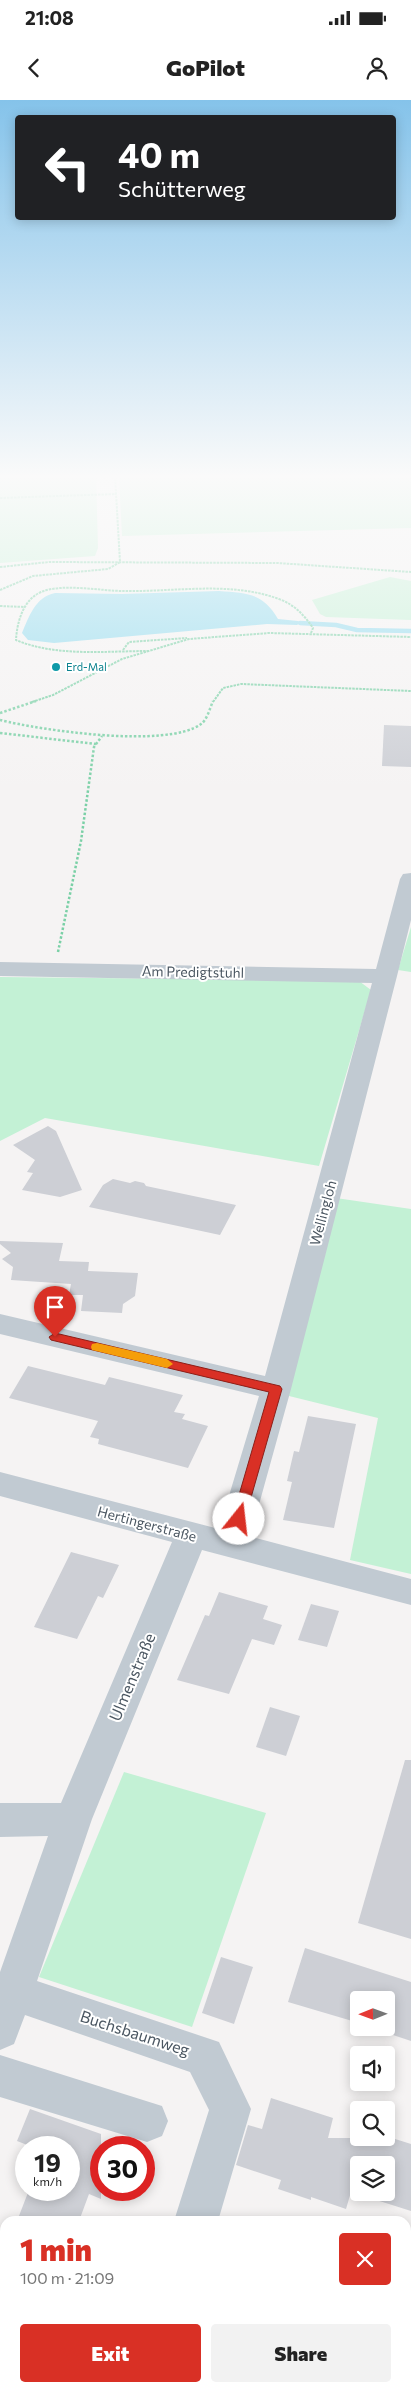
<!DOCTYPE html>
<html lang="en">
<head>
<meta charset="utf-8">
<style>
  body { margin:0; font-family:Commissioner,sans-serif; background:#f2f2f2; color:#222; height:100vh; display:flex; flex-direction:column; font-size:19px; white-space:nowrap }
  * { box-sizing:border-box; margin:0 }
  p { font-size:16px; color:#767676 }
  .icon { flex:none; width:28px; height:28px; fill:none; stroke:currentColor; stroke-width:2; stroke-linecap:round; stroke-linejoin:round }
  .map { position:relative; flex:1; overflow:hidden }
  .side { position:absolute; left:0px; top:2116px; width:411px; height:176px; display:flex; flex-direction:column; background:#fff; border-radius:15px 15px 0 0; box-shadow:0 2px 12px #0003 }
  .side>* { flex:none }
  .top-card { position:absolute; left:15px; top:15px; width:381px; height:105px; border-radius:5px; box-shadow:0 2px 12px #0003; background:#202124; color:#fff; overflow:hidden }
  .needle { width:32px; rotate:269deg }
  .controls { position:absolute; left:350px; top:1891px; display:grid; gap:10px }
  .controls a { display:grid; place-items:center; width:45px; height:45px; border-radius:5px; background:#fff; box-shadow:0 2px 12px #0003; font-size:25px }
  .speed { position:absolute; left:15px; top:2036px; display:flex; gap:10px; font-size:25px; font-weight:700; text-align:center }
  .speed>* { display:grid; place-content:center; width:65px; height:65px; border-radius:50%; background:#fff; box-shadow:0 2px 12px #0003; line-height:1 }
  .speed small { font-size:12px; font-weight:400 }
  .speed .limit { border:8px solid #d22; background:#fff; color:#111 }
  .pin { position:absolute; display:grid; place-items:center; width:42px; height:42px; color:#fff; margin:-51px -21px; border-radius:50% 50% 50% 0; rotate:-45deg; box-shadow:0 0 5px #0007 }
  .pin .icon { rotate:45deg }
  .me { position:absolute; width:55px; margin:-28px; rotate:16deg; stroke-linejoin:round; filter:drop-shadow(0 0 4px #0008) }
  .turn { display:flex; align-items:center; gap:18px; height:105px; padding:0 20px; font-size:22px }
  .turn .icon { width:65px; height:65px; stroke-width:2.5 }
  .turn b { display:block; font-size:35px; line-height:42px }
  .round { display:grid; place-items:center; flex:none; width:52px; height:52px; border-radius:5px; background:#f2f2f2 }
  .head { display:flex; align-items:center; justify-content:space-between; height:85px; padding:0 20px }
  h1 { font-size:30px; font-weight:800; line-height:38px; color:#d93025 }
  .cta { display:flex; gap:10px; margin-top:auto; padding:10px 20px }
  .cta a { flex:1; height:58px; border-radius:5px; background:#d93025; color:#fff; font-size:20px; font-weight:800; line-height:58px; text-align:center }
  .cta a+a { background:#f2f2f2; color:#222 }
  .status { display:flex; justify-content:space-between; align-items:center; height:35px; padding:0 25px; background:#fff; direction:ltr }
  .status svg { height:14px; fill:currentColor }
  header { display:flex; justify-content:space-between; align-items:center; height:65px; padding:0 20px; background:#fff; font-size:22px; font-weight:800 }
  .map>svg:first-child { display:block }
  .green { fill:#c3f1d5 }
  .water { fill:#90daee }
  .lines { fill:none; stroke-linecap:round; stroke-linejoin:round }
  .stream { stroke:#90daee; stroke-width:4.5 }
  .building { fill:#cdcfd5; fill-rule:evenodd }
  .path-far1 { stroke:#7ad0a6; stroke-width:2; stroke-dasharray:2.5 1; stroke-linecap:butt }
  .path { stroke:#7ad0a6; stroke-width:2.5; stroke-dasharray:2.5 2; stroke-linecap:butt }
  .minor { fill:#c1cad2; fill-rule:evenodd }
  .route { fill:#d93025; stroke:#8d1f18 }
  .slow { fill:#f59e0b }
  .culture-dot { fill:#0f9aa8; stroke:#fff; stroke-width:2 }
  .labels { text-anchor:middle; stroke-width:4; stroke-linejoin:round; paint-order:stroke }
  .far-culture-label { font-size:11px; fill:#0d838f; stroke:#fff; text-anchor:start }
  .street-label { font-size:14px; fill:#4a5661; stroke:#fff }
  .near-street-label { font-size:16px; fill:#4a5661; stroke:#fff }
</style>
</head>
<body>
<div class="status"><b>21:08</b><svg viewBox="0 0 49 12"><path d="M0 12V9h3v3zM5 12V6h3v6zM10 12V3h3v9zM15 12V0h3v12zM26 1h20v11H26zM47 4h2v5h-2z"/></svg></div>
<header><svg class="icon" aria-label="back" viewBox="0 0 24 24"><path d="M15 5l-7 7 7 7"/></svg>GoPilot<svg class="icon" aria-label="person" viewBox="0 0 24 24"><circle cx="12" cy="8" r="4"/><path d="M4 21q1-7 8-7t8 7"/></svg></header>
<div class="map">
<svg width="411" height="2292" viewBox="0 0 411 2292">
  <rect width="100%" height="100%" fill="#f5f3f3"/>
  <g class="green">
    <path d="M0,376h96l2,72 -3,8 -95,7z"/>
    <path d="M119,376h292v52l-289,8z"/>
    <path d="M390,477l21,4v39l-85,-3 -6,-3 -8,-14z"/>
    <path d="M411,827v45l-13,-2z"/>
    <path d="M0,877l359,4 12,9 -52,176 -274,-48 -45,23z"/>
    <path d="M336,1098l75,11v365l-61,-14 28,-142 -93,-23z"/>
    <path d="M124,1672l142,41 -74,214 -153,-50z"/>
  </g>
  <path class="water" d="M219,491c28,2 44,2 59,28l20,2 2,2 -3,2 -30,-1 -213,19 -26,-3 -6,-7c7,-16 13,-36 33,-40l67,1z"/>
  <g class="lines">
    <path class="stream" d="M300,523l36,2 21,5 54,1"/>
  </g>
  <g class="building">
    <path d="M384,625l27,1v41l-29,-1z"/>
    <path d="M48,1026l8,5 26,59 -22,7 -38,-7 11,-17 -6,-1 8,-12 -22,-15z"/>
    <path d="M113,1079l17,4 5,-2 9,2 2,3 90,19 -16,30 -131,-28 14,-22z"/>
    <path d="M0,1141l63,2 -4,18 30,1 -1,9 50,2 -3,23 -12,8 -1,9 -41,-2 2,-16h-14l2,-11 -60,-4 2,-13 -11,-8 9,-6 -11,-9z"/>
    <path d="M28,1266l77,19 4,-8 74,18 -9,17 11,2 -3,5 26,7 -20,42 -90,-24 1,-5 -9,-2 8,-16 -89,-23z"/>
    <path d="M308,1316l48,8 -22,104 -51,-8 9,-38 -5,-1 7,-30 5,1z"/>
    <path d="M71,1452l48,13 -16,33 -5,-2 -21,43 -43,-12z"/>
    <path d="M219,1492l49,14 -5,13 19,6 -8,20 -22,-6 -23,55 -52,-14 28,-65 4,1z"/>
    <path d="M311,1504l28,7 -12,36 -29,-7z"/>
    <path d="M270,1607l30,9 -14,40 -30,-9z"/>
    <path d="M405,1660h6v179l-53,-16z"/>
    <path d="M305,1848l106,34v59l-39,-13h14v-28h-27v23l-71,-21z"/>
    <path d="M221,1857l32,10 -19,57 -32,-11z"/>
    <path d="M271,1998l62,20 -5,20h64l19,6v67l-60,-19 -5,17 -35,-12v3l-33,-11 3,-9 -45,-15 12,-40 14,4zM359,2065h27v27h-27z"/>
    <path d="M30,2009l71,25v65l-12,-5 -10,27h-62l12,-31h40v-42h-34l-18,-7z"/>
  </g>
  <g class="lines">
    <g class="path-far1">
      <path d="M0,398l116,-4"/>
      <path d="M0,467l49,-5 228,1 134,9"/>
      <path d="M0,490l33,-14 75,-7 12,-7 -5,-86"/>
      <path d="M0,506l25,1"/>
      <path d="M123,550l6,-8 58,-4"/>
      <path d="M149,551c-43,0 -93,6 -133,-11 1,-18 7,-40 25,-48 21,-9 60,-1 83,-1 52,1 106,-10 155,8 16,6 25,16 34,29l-2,5"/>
      <path d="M32,602l21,-7 69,-36 67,-20 80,-6 142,4"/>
      <path d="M213,602l10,-14 18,-4 170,7"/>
    </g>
    <g class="path">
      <path d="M0,613l36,-12"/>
      <path d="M0,620c40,10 167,29 201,4 6,-4 9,-16 12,-23"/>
      <path d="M0,633l96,11"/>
      <path d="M58,852l23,-111 13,-94 8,-11"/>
    </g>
    <g class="minor">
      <path d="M411,773v47l-14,56 -106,413 -36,130 -7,17 163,43v26l-209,-55 -110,269 -55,162 182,61 32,67 -33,112h-44l35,-111 -19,-38 -165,-57 -11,29 -14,6v-78l48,-136 -48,1v-34h61l111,-261 -172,-46v-24l219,57 40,-133 -259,-62v-20l265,62 107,-393 -372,-7v-14l376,7 24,-90 3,-5z"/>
      <path d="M0,1955l162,51 6,15 -6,15 -15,6 -147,-45z"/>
      <path d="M406,2205l5,2v46l-5,-2z"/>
    </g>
  </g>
  <linearGradient id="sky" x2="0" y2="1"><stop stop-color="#85c3ea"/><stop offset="0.54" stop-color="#fafafa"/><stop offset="1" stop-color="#fafafa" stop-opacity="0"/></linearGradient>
  <rect width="411" height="697" fill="url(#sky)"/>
  <path class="route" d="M55,1233l225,53 2,3 -38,133h-10l-2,-3 37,-127 -218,-52 -2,-3z"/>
  <path class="slow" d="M97,1243l70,16 6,5 -6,4 -75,-18 -1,-3 1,-3z"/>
  <circle class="culture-dot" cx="56" cy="567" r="5"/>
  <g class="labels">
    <g class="far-culture-label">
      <text x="66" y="571">Erd-Mal</text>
    </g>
    <g class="street-label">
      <text transform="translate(193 872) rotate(1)" y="5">Am Predigtstuhl</text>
      <text transform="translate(323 1113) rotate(-75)" y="5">Wellingloh</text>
      <text transform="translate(147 1424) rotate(15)" y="5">Hertingerstraße</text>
    </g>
    <g class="near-street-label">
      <text transform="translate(132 1577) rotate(-67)" y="6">Ulmenstraße</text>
      <text transform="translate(135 1933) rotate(18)" y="6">Buchsbaumweg</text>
    </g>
  </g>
</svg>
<div class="controls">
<a><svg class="needle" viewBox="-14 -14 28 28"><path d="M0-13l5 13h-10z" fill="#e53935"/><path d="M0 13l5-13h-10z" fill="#767676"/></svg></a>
<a><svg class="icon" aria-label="sound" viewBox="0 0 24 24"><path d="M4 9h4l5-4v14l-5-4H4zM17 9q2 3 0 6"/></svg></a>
<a><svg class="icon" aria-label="search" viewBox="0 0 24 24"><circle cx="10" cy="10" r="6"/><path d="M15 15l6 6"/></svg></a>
<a><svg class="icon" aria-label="layers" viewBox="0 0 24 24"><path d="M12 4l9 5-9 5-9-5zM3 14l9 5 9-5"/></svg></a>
</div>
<div class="speed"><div>19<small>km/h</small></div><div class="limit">30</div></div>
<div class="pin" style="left:55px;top:1237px;background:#d93025"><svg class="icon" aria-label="arrive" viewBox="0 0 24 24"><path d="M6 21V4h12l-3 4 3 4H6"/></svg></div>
<svg class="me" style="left:239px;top:1419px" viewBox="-20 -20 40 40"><circle r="19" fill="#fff"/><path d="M0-13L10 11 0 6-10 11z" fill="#d93025"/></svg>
<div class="top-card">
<div class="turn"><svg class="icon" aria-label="left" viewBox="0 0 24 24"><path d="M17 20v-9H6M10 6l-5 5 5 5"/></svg><div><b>40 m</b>Schütterweg</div></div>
</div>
<section class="side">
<div class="head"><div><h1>1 min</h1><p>100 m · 21:09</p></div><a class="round" style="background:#d93025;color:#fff"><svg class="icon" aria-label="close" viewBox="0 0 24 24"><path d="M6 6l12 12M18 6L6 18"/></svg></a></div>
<div class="cta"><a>Exit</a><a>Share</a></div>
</section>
</div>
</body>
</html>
